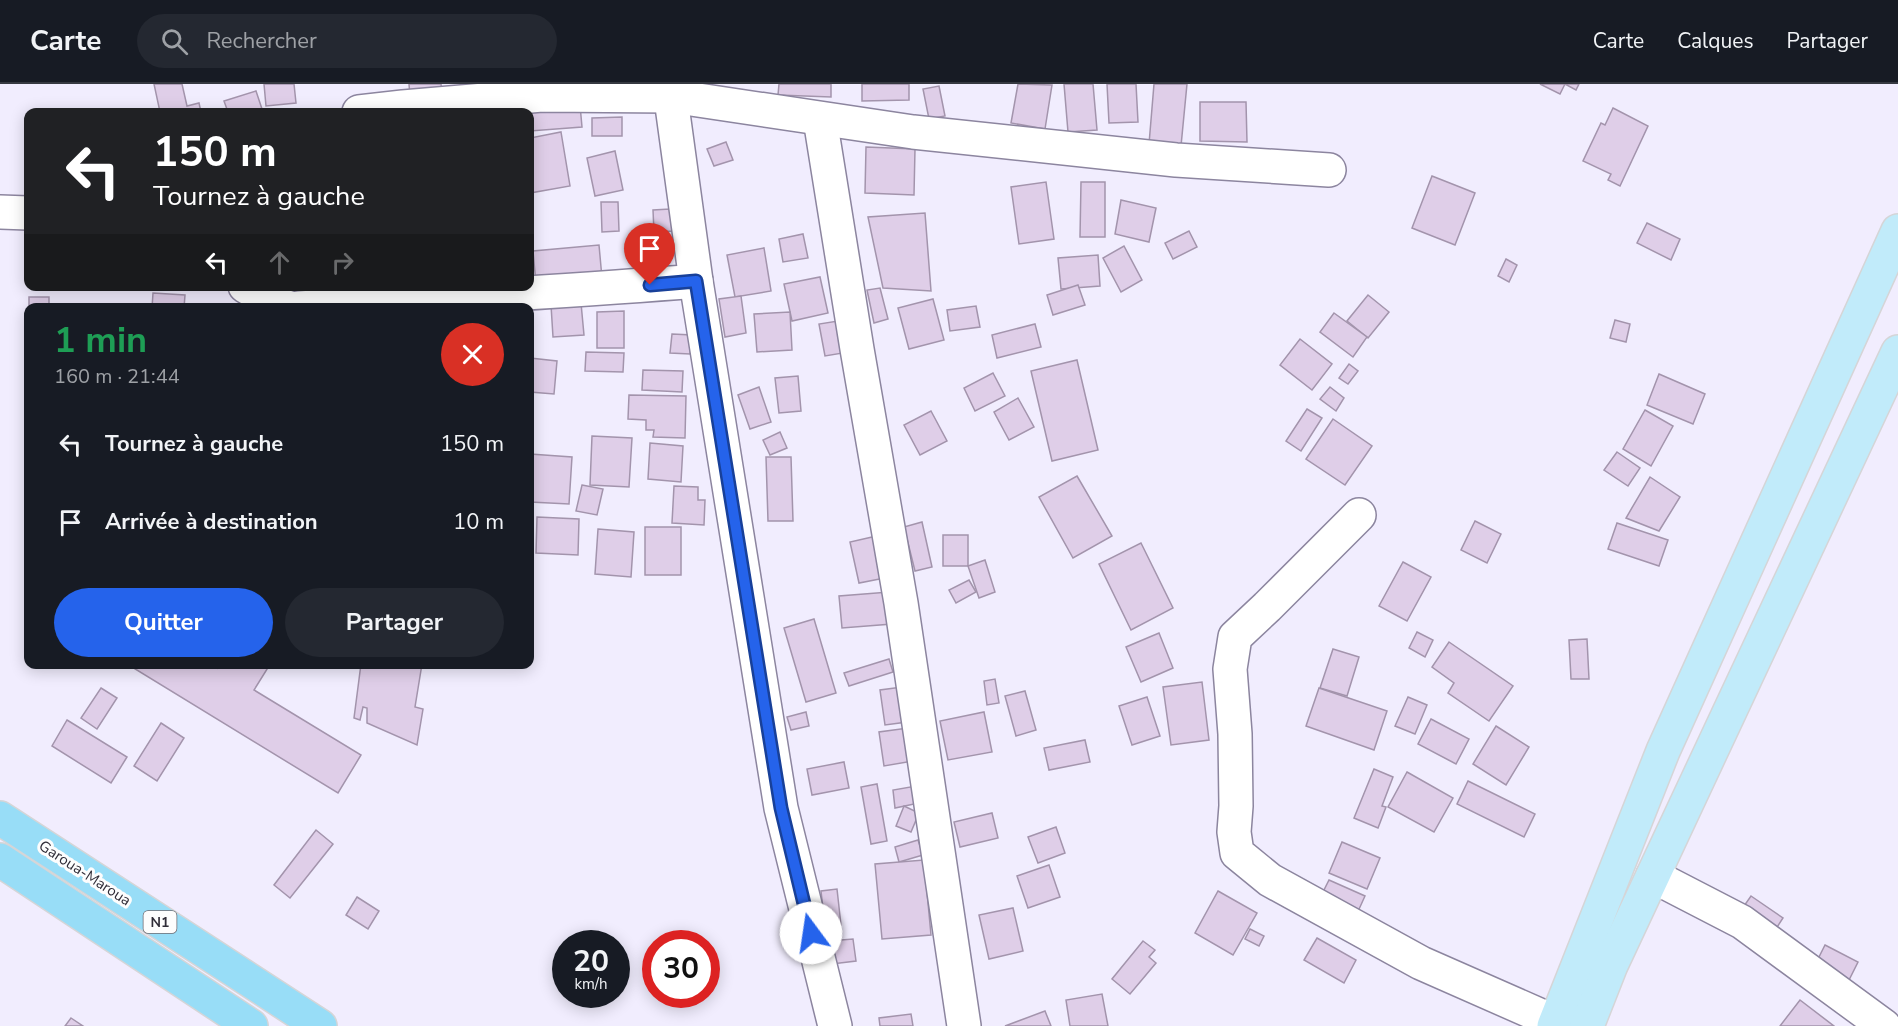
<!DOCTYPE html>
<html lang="fr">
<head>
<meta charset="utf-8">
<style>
  body { margin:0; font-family:"Nunito Sans",sans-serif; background:#242831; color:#f1f3f6; height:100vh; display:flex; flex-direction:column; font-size:22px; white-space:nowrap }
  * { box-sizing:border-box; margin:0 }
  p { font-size:20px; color:#9ea1a6 }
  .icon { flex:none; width:33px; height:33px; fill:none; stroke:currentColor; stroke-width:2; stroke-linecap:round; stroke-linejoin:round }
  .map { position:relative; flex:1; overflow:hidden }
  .details { position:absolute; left:24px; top:219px; width:510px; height:366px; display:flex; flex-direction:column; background:#171b24; border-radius:12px; box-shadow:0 3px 15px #0003 }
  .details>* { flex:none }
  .guide { position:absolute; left:24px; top:24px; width:510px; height:183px; border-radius:12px; box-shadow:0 3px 15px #0003; background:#202124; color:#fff; overflow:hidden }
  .speed { position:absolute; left:552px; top:846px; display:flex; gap:12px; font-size:30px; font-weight:700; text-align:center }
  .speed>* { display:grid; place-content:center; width:78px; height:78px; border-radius:50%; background:#171b24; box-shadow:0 3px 15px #0003; line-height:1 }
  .speed small { font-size:15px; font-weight:400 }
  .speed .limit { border:9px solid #d22; background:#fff; color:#111 }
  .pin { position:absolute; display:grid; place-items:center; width:51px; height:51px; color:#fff; margin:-62px -26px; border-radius:50% 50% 50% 0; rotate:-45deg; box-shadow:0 0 6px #0007 }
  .pin .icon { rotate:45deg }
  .me { position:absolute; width:66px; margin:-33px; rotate:346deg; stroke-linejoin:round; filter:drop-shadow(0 0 4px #0008) }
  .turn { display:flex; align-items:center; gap:21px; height:126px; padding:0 30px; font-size:27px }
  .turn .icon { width:78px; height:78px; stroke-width:2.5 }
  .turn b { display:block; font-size:42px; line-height:51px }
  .lanes { display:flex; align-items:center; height:57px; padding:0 30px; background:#0003; justify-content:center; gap:30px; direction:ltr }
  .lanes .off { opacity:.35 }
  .round { display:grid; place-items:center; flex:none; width:63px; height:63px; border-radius:32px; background:#242831 }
  .overview { display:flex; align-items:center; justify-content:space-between; height:102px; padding:0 30px }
  h1 { font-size:36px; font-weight:700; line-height:45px; color:#1e9e55 }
  .action { display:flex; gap:12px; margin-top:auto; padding:12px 30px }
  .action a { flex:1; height:69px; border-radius:36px; background:#2563eb; color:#fff; font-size:24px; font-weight:700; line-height:69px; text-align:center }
  .action a+a { background:#242831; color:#f1f3f6 }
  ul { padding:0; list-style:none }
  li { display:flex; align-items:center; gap:18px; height:78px; padding:0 30px }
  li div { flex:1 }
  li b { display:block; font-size:22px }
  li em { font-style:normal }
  header { display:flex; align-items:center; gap:36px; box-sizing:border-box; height:84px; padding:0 30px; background:#171b24; border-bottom:2px solid #363941 }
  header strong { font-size:28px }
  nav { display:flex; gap:33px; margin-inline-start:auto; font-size:21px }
  .search { width:420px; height:54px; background:#242831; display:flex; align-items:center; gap:15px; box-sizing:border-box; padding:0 21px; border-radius:33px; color:#9ea1a6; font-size:22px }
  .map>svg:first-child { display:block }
  .building { fill:#dfcee8; stroke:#a394ac; stroke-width:1.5 }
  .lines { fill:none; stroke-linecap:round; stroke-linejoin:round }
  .minor-casing { stroke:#8c859f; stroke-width:36 }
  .major-casing { stroke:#d5d5d7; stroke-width:36 }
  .highway-casing { stroke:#d5d5d7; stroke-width:36 }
  .minor { stroke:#fff; stroke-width:33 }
  .major { stroke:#c1ebfa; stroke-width:33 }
  .highway { stroke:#98ddf7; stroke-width:33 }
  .route-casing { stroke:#184099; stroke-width:15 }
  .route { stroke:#2563eb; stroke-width:10 }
  .labels { text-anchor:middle; stroke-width:6; stroke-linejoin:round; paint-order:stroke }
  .shield { fill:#fdfdfd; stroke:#6d6b72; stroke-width:1.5 }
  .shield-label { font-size:14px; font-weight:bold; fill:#2f2c37 }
  .street-label { font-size:15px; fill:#2f2c37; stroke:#fdfdfd }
</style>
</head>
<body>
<header>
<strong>Carte</strong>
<div class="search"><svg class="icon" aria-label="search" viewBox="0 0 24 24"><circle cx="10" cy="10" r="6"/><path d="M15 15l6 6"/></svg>Rechercher</div>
<nav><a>Carte</a><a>Calques</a><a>Partager</a></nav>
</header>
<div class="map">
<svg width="1898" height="942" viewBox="0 0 1898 942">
  <rect width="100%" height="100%" fill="#f1edfe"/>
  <g class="building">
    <path d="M154,0h28l5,22 12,-3 2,9h-41z"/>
    <path d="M264,0h30l2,19 -30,3z"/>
    <path d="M409,0h32l1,9 -32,4z"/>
    <path d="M779,0h52v13l-53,-2z"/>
    <path d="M862,0h47v16l-47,1z"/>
    <path d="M1018,0l34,1 -7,44 -34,-6z"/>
    <path d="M1064,0h29l4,46 -29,2z"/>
    <path d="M1107,0h29l2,38 -29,1z"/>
    <path d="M1154,0h33l-6,62 -32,-2z"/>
    <path d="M1540,0h39l-3,6 -11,-6 -5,10z"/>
    <path d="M939,2l6,30 -16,3 -6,-30z"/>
    <path d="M256,7l7,21h-35l-4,-11z"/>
    <path d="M1200,18h46l1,40 -47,-1z"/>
    <path d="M580,21l2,22 -52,4v-19z"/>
    <path d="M1613,24l35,18 -28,60 -12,-6 3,-6 -28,-13 18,-38 4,2z"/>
    <path d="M622,33v19h-30v-18z"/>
    <path d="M561,48l9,54 -40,7v-55z"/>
    <path d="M726,58l7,18 -19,6 -7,-17z"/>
    <path d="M866,63l49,2 -1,46 -49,-2z"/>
    <path d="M615,67l8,39 -28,6 -8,-38z"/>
    <path d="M1432,92l43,17 -20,52 -43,-17z"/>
    <path d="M1046,98l8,57 -35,5 -8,-57z"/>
    <path d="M1081,98h24v55h-25z"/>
    <path d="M1121,116l35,8 -7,34 -34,-8z"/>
    <path d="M601,118h17l1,29 -17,1z"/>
    <path d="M670,125l2,22 -18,2 -1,-23z"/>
    <path d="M925,129l6,78 -48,-3 -15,-71z"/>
    <path d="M1647,139l33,16 -9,21 -34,-17z"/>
    <path d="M1189,147l8,16 -24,12 -8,-16z"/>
    <path d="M803,150l5,24 -25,4 -4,-23z"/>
    <path d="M599,161l3,33 -66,6 -3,-33z"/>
    <path d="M1124,162l18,34 -21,12 -18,-34z"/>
    <path d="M764,164l7,43 -36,6 -8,-42z"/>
    <path d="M1098,171l2,31 -39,3 -3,-31z"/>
    <path d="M1506,175l11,6 -8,17 -11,-6z"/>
    <path d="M820,193l8,36 -36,8 -8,-37z"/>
    <path d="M1078,201l7,20 -32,10 -6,-20z"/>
    <path d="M326,202h41v2l-41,1z"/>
    <path d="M880,204l8,31 -14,4 -7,-33z"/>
    <path d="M153,209l32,2 -1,13h-32z"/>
    <path d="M1368,211l21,17 -21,26 -21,-17z"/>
    <path d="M741,212l5,37 -21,4 -6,-38z"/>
    <rect x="29" y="213" width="20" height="11"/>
    <path d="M933,215l11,41 -35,9 -11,-41z"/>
    <path d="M581,219l3,32 -31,2 -2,-32z"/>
    <path d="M976,222l4,21 -30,4 -3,-21z"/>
    <path d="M624,227v37h-27v-36z"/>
    <path d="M790,228l2,38 -35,2 -3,-38z"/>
    <path d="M1334,229l33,24 -14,20 -33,-25z"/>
    <path d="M844,236l5,32 -24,4 -6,-32z"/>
    <path d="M1615,236l15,4 -4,18 -16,-4z"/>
    <path d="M1035,240l6,23 -44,11 -5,-23z"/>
    <path d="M672,250l20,1 -2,19 -20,-1z"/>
    <path d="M1300,255l32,25 -20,26 -32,-25z"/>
    <path d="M586,268l38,1 -1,19 -38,-1z"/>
    <path d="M530,274l27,3 -3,33 -24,-2z"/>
    <path d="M1077,276l21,90 -46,11 -21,-90z"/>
    <path d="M1349,280l9,7 -10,13 -9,-6z"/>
    <path d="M643,286l40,1 -1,21 -40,-2z"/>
    <path d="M993,289l12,23 -30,15 -11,-23z"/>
    <path d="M1659,290l46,20 -12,30 -46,-19z"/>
    <path d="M798,292l3,35 -22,2 -4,-35z"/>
    <path d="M759,303l12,35 -21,7 -12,-34z"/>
    <path d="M1330,303l14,11 -8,13 -16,-12z"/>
    <path d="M629,311l57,1 -1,42 -32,-1 1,-7h-8v-10l-18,-1z"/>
    <path d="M1018,314l16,29 -25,13 -15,-28z"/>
    <path d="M1307,325l15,9 -21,33 -15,-10z"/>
    <path d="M1645,326l28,16 -22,40 -28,-17z"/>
    <path d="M931,327l16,30 -27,14 -16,-30z"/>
    <path d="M1333,335l39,27 -27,39 -39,-26z"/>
    <path d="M780,348l7,16 -17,7 -7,-15z"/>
    <path d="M592,352l40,2 -3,49 -39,-2z"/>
    <path d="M650,359l33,3 -2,36 -33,-3z"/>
    <path d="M1617,368l23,16 -12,18 -24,-16z"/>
    <path d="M530,370l42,3 -3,47 -39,-2z"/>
    <path d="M766,373h25l2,64h-25z"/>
    <path d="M1077,392l35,60 -39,22 -34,-61z"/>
    <path d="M1650,393l30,20 -21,34 -33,-13z"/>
    <path d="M582,401l21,4 -6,26 -21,-4z"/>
    <path d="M674,402l24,1v13h7l-1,25 -32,-2z"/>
    <path d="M537,433l42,2 -1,36 -42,-2z"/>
    <path d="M1475,437l26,13 -14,29 -26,-13z"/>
    <path d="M922,438l10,45 -17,4 -11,-44z"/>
    <path d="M1617,439l51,17 -9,26 -51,-17z"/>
    <rect x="645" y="443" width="36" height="48"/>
    <path d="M598,445l36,3 -3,45 -36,-3z"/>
    <path d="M881,451l9,42 -31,6 -9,-41z"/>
    <rect x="943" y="451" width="25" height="31"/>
    <path d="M1141,459l32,65 -42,22 -32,-66z"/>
    <path d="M985,476l10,32 -16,6 -11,-32z"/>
    <path d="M1403,478l28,15 -24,44 -28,-15z"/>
    <path d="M969,496l7,12 -20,11 -7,-13z"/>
    <path d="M889,508l3,32 -50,4 -3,-32z"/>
    <path d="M814,535l22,74 -30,9 -22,-74z"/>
    <path d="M1417,548l16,8 -8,17 -16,-9z"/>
    <path d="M1159,549l14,35 -32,14 -15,-35z"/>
    <path d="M1587,555l2,40h-18l-2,-39z"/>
    <path d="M1449,558l64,44 -24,35 -41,-28 6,-10 -22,-16z"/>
    <path d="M1333,565l26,8 -12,39 -27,-8z"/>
    <path d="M889,575l4,13 -44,14 -5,-13z"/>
    <path d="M127,580h85l5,4 2,-4h49l1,2 -15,24 107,65 -23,38z"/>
    <path d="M361,580h61l-7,43 8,2 -6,36 -50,-22v-15l-4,-1 -3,13 -6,-2z"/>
    <path d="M995,595l4,24 -12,2 -3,-24z"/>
    <path d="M1202,598l7,58 -38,5 -8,-58z"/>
    <path d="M902,603l5,35 -22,3 -5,-35z"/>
    <path d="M101,604l16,10 -20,31 -16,-11z"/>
    <path d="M1319,604l68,23 -13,39 -68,-24z"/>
    <path d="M1025,607l11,39 -20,6 -11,-40z"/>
    <path d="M1147,613l13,39 -28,9 -13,-39z"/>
    <path d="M1408,613l19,8 -12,29 -20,-8z"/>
    <path d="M806,628l3,14 -18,4 -4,-13z"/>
    <path d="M984,628l8,40 -44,8 -8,-39z"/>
    <path d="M1431,635l38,20 -13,25 -38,-20z"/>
    <path d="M67,636l60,37 -16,26 -59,-37z"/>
    <path d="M161,639l23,15 -27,43 -23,-15z"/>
    <path d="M1496,642l33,21 -23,38 -33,-21z"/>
    <path d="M908,644l5,33 -29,5 -5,-34z"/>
    <path d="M1085,656l5,22 -41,8 -5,-22z"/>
    <path d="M844,678l5,26 -37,7 -5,-26z"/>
    <path d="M1374,685l19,8 -11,29 4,1 -8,21 -24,-10z"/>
    <path d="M1407,688l46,26 -19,34 -46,-25z"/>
    <path d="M1468,697l67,33 -11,23 -67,-33z"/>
    <path d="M877,700l10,57 -16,3 -10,-57z"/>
    <path d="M916,702l3,17 -24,5 -2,-18z"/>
    <path d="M904,722l15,7 -8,19 -15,-6z"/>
    <path d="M992,729l6,25 -38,9 -6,-25z"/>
    <path d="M1056,743l9,26 -27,10 -10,-26z"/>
    <path d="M316,746l17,14 -43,54 -16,-13z"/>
    <path d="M918,756l5,15 -24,7 -4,-15z"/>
    <path d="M1342,758l38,16 -13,31 -38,-16z"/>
    <path d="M924,776l7,75 -49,4 -7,-75z"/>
    <path d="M1049,781l11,32 -32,11 -11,-32z"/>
    <path d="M1329,796l36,16 -10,22 -36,-18z"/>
    <path d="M837,805l4,36 -16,2 -4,-36z"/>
    <path d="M1218,807l39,22 -24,42 -38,-22z"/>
    <path d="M1751,812l32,22 -13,20 -33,-22z"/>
    <path d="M357,813l22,14 -11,18 -22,-14z"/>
    <path d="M1013,824l10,43 -34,8 -10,-44z"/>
    <path d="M1250,845l14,7 -5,10 -14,-7z"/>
    <path d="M1317,854l39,22 -12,23 -40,-23z"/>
    <path d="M853,855l3,22 -24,3 -3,-23z"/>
    <path d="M1143,857l12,9 -6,7 7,6 -26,31 -18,-15z"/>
    <path d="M1825,861l33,17 -13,26 -33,-17z"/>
    <path d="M1102,910l6,32h-38l-4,-26z"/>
    <path d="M1800,916l34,26h-54z"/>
    <path d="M1045,927l6,15h-46z"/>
    <path d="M911,930l2,12h-33l-1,-8z"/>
    <path d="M71,934l12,8h-18z"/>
  </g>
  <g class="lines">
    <g class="minor-casing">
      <g id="minor">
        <path d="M669,0l27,197 85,527 54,218"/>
        <path d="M359,28l44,-5 139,-12 129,1 242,36 263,28 153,10"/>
        <path d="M820,35l37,230 44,254 63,423"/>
        <path d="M0,128l28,1"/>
        <path d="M245,202l25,15 20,7"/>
        <path d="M299,224c132,-10 265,-16 397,-27"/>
        <path d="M1359,431l-92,92 -32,30 -5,32 5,65 1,72 -2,26 3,21 33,27 151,83 134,59"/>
        <path d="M1653,792l89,46 142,104"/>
      </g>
    </g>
    <g class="major-casing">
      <g id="major">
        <path d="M1554,942l109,-275 235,-520"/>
        <path d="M1587,942l24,-61 287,-613"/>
      </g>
    </g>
    <g class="highway-casing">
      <g id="highway">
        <path d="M0,734l320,208"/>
        <path d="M0,776l251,166"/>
      </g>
    </g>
    <use href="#minor" class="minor"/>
    <use href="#major" class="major"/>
    <use href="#highway" class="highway"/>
  </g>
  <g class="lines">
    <g class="route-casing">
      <path id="route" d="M650,201l46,-4 85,527 30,125"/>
    </g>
    <use href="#route" class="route"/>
  </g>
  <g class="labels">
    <rect class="shield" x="143.5" y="827" width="33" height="22" rx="4.5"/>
    <g class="shield-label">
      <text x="160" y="843">N1</text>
    </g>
    <g class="street-label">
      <text transform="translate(85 789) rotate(33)" y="5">Garoua-Maroua</text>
    </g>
  </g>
</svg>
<div class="speed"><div>20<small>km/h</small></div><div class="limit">30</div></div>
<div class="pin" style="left:650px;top:201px;background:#d93025"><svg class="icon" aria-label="arrive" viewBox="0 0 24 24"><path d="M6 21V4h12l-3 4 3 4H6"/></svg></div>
<svg class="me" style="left:811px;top:849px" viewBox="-20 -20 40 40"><circle r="19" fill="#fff"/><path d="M0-13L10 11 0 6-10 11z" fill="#2563eb"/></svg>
<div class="guide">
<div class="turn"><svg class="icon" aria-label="left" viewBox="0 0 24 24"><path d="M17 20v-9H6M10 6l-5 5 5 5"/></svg><div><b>150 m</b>Tournez à gauche</div></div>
<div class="lanes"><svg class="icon" aria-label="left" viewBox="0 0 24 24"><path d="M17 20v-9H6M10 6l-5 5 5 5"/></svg><svg class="icon off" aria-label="ahead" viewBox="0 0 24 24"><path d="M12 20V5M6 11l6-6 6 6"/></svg><svg class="icon off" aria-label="right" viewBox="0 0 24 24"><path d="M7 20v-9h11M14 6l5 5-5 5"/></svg></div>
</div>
<section class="details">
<div class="overview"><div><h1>1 min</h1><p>160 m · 21:44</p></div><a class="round" style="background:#d93025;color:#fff"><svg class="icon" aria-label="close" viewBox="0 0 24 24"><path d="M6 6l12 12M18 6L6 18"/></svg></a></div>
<ul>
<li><svg class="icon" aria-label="left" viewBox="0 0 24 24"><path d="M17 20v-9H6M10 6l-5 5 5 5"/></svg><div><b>Tournez à gauche</b></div><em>150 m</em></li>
<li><svg class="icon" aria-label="arrive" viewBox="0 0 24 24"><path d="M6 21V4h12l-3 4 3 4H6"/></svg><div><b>Arrivée à destination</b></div><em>10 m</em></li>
</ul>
<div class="action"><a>Quitter</a><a>Partager</a></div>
</section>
</div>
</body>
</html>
